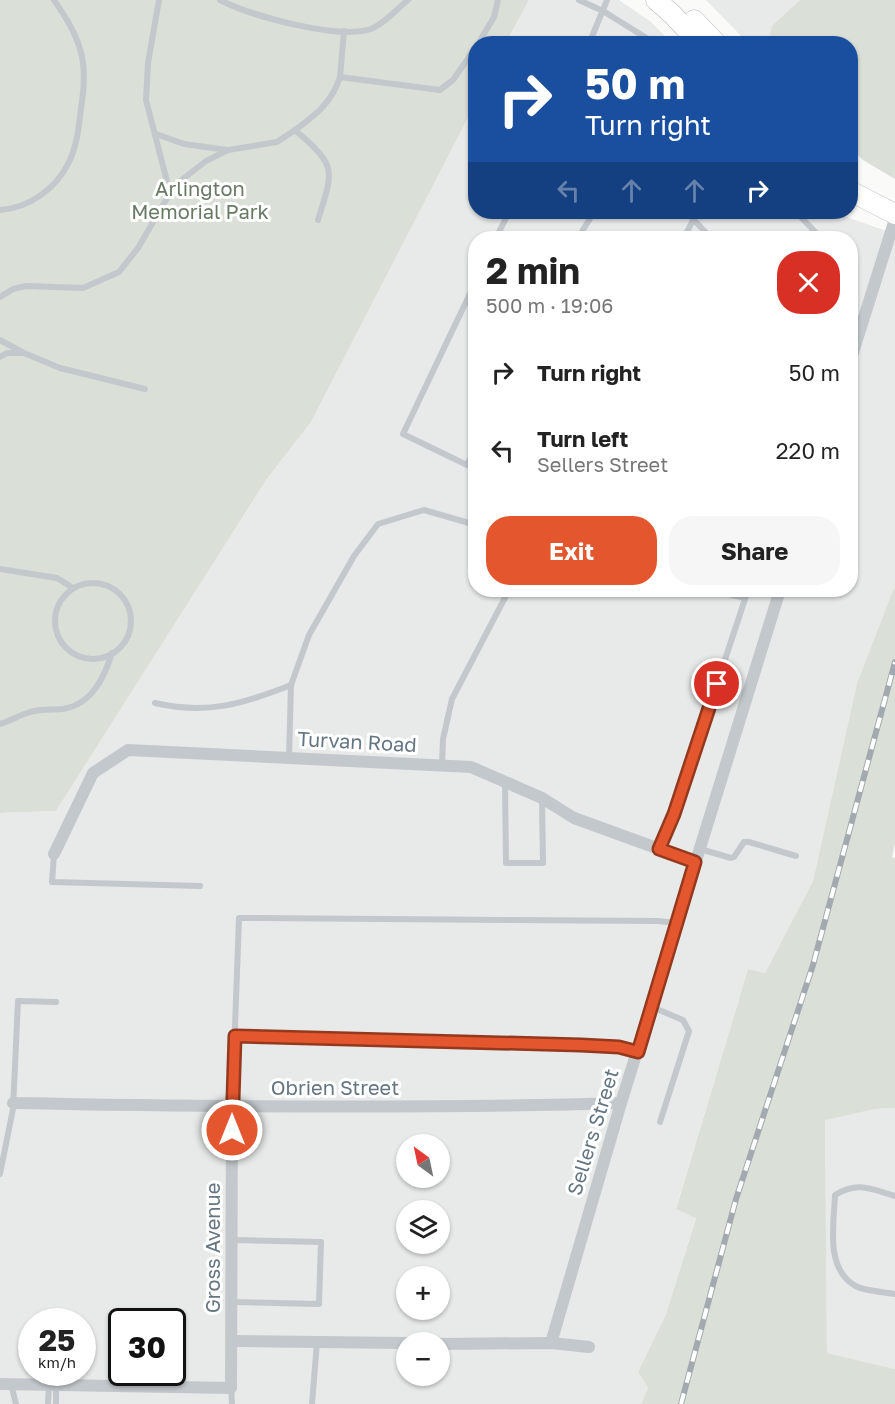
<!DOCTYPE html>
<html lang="en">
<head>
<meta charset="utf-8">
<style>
  body { margin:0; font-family:"Golos Text",sans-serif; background:#f6f6f6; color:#222; height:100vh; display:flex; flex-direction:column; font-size:22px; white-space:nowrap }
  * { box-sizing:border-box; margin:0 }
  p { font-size:20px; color:#767676 }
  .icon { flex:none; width:33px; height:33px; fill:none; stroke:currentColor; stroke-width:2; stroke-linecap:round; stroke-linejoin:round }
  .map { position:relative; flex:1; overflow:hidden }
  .panel { position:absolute; left:468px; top:231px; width:390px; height:366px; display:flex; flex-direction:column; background:#fff; border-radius:24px; box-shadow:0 2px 4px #0004 }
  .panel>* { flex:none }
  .hud { position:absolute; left:468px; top:36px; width:390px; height:183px; border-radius:24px; box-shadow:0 2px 4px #0004; background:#1a4fa0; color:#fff; overflow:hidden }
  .needle { width:39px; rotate:327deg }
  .controls { position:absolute; left:396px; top:1134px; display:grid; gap:12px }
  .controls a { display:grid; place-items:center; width:54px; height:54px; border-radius:50%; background:#fff; box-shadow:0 2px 4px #0004; font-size:30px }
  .speed { position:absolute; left:18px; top:1308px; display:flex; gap:12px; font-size:30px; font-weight:700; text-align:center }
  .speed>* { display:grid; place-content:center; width:78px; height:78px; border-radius:50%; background:#fff; box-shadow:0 2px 4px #0004; line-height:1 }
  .speed small { font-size:15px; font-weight:400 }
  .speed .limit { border:3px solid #111; border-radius:9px; background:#fff; color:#111 }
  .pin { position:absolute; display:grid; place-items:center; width:51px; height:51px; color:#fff; margin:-26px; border:3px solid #fff; border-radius:50%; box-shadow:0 2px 6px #0007 }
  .me { position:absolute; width:66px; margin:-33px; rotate:0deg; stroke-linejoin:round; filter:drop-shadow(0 0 4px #0008) }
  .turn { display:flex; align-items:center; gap:21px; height:126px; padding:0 18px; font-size:27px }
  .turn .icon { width:78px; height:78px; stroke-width:2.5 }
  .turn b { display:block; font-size:42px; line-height:51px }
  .lanes { display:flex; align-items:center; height:57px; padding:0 18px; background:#0003; justify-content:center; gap:30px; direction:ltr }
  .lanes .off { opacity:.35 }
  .round { display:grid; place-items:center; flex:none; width:63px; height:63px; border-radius:24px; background:#f6f6f6 }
  .overview { display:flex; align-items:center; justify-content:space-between; height:102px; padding:0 18px }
  h1 { font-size:36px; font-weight:700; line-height:45px }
  .button { display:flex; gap:12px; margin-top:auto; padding:12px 18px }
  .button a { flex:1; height:69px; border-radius:24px; background:#e4572e; color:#fff; font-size:24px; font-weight:700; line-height:69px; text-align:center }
  .button a+a { background:#f6f6f6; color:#222 }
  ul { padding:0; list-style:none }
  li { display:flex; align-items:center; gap:18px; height:78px; padding:0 18px }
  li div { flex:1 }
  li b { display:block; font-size:22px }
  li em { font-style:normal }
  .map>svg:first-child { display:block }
  .built { fill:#e8e9e9; fill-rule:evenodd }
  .green { fill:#dadfd7 }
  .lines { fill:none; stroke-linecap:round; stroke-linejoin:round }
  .primary-casing { stroke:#b5babe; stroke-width:21 }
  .service { stroke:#c3c8cc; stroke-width:6 }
  .minor { stroke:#c3c8cc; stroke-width:12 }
  .primary { stroke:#fff; stroke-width:20 }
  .rail-casing { stroke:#a2aab0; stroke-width:6 }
  .rail { stroke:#fff; stroke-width:4; stroke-dasharray:11; stroke-linecap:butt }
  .route-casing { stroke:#94391e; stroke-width:15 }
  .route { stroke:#e4572e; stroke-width:10 }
  .labels { text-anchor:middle; stroke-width:6; stroke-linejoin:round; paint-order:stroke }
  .park-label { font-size:20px; fill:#687a64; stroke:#fff }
  .street-label { font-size:20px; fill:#657683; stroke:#fff }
</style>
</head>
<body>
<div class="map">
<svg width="895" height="1404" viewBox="0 0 895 1404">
  <rect width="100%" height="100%" fill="#fafaf8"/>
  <g class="built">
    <path d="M529,0h90l32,22 21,21 -166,1z"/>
    <path d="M706,0h94l-27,26 -4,18 -21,-1z"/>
    <path d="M475,104l1,108h361l4,3 54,19v351l-38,98 -44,198 -48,92 -17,-4 -72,239 20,9 -30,97 -28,58 10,16 -7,16h-641v-591l56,-2 210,-331 45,-58zM476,238h374v352h-374zM406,1144h34v34h-34zM406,1210h34v34h-34zM406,1276h34v34h-34zM32,1322h50v50h-50zM122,1322h50v50h-50zM406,1342h34v34h-34z"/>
    <path d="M895,1108v261l-68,-16 -2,-234 50,-10z"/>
  </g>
  <g class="green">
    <path d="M0,0h529l-23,43 -30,1 -1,60 -164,318 -45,58 -210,331 -56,2z"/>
    <path d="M800,0h95v179l-32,-19 -12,-12 -1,-104 -81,-1 3,-17z"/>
    <path d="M895,585v258l-3,14 3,1v250l-20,1 -50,11 2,233 68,16v35h-254l7,-16 -10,-16 28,-58 30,-96 -20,-9 72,-240 17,4 48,-92 44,-198z"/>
  </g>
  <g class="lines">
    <g class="primary-casing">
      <g id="primary">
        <path d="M656,0l16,14 28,30"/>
        <path d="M694,20l23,24"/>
        <path d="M850,191l45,23"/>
      </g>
    </g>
    <g class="service">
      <path d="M159,0l-11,63 -2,37 24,93"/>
      <path d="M220,0c31,16 118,40 151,29 13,-5 26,-20 37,-29"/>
      <path d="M579,0l24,11 53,33"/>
      <path d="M344,31l-4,46 100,13 13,-10 23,-33"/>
      <path d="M478,44l16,-27 4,-17"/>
      <path d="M589,44l18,-44"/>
      <path d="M156,134l28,10 43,6"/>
      <path d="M0,210c29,-2 56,-21 69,-48 8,-16 10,-36 12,-54 3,-18 5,-41 -1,-59 -5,-18 -16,-34 -26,-49"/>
      <path d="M796,212l25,26"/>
      <path d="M693,219l18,19"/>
      <path d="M318,220c16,-51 19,-54 -23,-90 21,-15 37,-28 45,-53"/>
      <path d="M496,238l13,-26"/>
      <path d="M578,238l16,-26"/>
      <path d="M684,238l13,-26"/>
      <path d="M476,281l-73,153 64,31 9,-17"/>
      <path d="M0,297l13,-8 13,-3 57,2 36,-16 19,-24 32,-55 14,-15 22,-17 22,-11 49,-8 18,-12"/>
      <path d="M0,340l24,13 36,15 85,21"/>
      <path d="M0,357l7,-4h15"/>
      <path d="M0,569l57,9 16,10"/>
      <circle cx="93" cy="621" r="38"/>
      <path d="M712,590l33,8"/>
      <path d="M155,703c52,12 88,1 136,-18"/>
      <path d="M0,724c10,-3 20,-9 30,-12 11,-3 22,-2 33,-3 29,-5 41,-31 49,-56"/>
      <path d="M289,758l2,-73 18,-50 45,-79 24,-32 46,-14 52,15"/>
      <path d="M442,766l1,-27 9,-40 57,-109"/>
      <path d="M505,783l1,80h37l-1,-64"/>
      <path d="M659,849l15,-35 74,-224"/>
      <path d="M700,849l31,9 3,-1 10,-15h5l47,14"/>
      <path d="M54,854l-2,28 148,4"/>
      <path d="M652,1007l31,13 6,11 -29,91"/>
      <path d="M235,1036l346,9 38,2 19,5"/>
      <path d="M232,1108l7,-190 419,3 19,2"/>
      <path d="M0,1174l13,-65 5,-108 38,1"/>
      <path d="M895,1196c-24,-7 -37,-15 -60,-1 -1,29 -10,72 19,90 8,6 31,7 41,9"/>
      <path d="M232,1302l87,2 2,-62 -89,-2"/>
      <path d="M11,1384l5,20"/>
      <path d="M56,1385v19"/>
      <path d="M231,1388l1,16"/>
      <path d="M48,1404l1,-19"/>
      <path d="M312,1404l5,-62"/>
    </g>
    <g class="minor">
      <path d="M850,362l45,-143"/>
      <path d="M54,854l39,-81 35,-23 343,17 71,31 32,20 121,44"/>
      <path d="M13,1103c203,4 405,6 608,0"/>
      <path d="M233,1341l173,2"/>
      <path d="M551,1343l70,-240 159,-513"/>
      <path d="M440,1344l111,-1 38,4"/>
      <path d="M0,1384l231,4 1,-280"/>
    </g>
    <use href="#primary" class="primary"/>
    <g class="rail-casing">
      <path id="rail" d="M681,1404l55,-205 77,-234 82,-303"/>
    </g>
    <use href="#rail" class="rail"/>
  </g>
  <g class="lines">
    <g class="route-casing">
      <path id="route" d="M232,1130l3,-94 346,9 38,2 19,5 57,-190 -36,-13 15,-35 43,-130"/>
    </g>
    <use href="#route" class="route"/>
  </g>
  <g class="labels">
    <g class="park-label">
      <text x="200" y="196">Arlington<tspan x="200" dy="23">Memorial Park</tspan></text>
    </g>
    <g class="street-label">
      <text transform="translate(357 742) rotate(3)" y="7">Turvan Road</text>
      <text x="335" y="1095">Obrien Street</text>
      <text transform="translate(593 1132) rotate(-73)" y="7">Sellers Street</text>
      <text transform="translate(213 1248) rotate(-90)" y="7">Gross Avenue</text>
    </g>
  </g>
</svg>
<div class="controls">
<a><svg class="needle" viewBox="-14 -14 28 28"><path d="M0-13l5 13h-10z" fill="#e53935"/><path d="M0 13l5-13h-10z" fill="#767676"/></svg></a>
<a><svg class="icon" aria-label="layers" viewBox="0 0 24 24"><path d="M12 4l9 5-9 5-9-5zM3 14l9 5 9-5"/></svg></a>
<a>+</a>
<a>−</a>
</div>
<div class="speed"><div>25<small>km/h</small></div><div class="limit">30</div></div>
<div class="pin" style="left:717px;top:684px;background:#d93025"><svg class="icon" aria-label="arrive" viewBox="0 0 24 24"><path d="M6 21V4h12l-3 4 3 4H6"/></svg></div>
<svg class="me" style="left:232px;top:1130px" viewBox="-20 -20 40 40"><circle r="17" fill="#e4572e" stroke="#fff" stroke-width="3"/><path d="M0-11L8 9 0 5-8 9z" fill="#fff"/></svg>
<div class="hud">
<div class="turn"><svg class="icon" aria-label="right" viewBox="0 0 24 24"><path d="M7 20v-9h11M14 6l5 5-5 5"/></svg><div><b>50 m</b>Turn right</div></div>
<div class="lanes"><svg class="icon off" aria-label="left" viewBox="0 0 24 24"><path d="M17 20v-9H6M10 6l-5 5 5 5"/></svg><svg class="icon off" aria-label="ahead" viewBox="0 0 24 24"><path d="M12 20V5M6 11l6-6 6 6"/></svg><svg class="icon off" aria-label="ahead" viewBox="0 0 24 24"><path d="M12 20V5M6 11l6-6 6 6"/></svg><svg class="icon" aria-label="right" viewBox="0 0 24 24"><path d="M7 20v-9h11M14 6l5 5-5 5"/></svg></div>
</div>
<section class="panel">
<div class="overview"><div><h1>2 min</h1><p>500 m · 19:06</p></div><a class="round" style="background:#d93025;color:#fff"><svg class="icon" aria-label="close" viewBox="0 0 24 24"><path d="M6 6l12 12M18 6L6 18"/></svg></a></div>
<ul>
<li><svg class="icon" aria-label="right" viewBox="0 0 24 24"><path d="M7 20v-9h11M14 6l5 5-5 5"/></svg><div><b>Turn right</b></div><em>50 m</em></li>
<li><svg class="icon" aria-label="left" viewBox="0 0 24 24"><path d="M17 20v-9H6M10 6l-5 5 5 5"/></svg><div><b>Turn left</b><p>Sellers Street</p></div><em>220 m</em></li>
</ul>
<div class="button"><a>Exit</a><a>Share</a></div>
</section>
</div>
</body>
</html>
